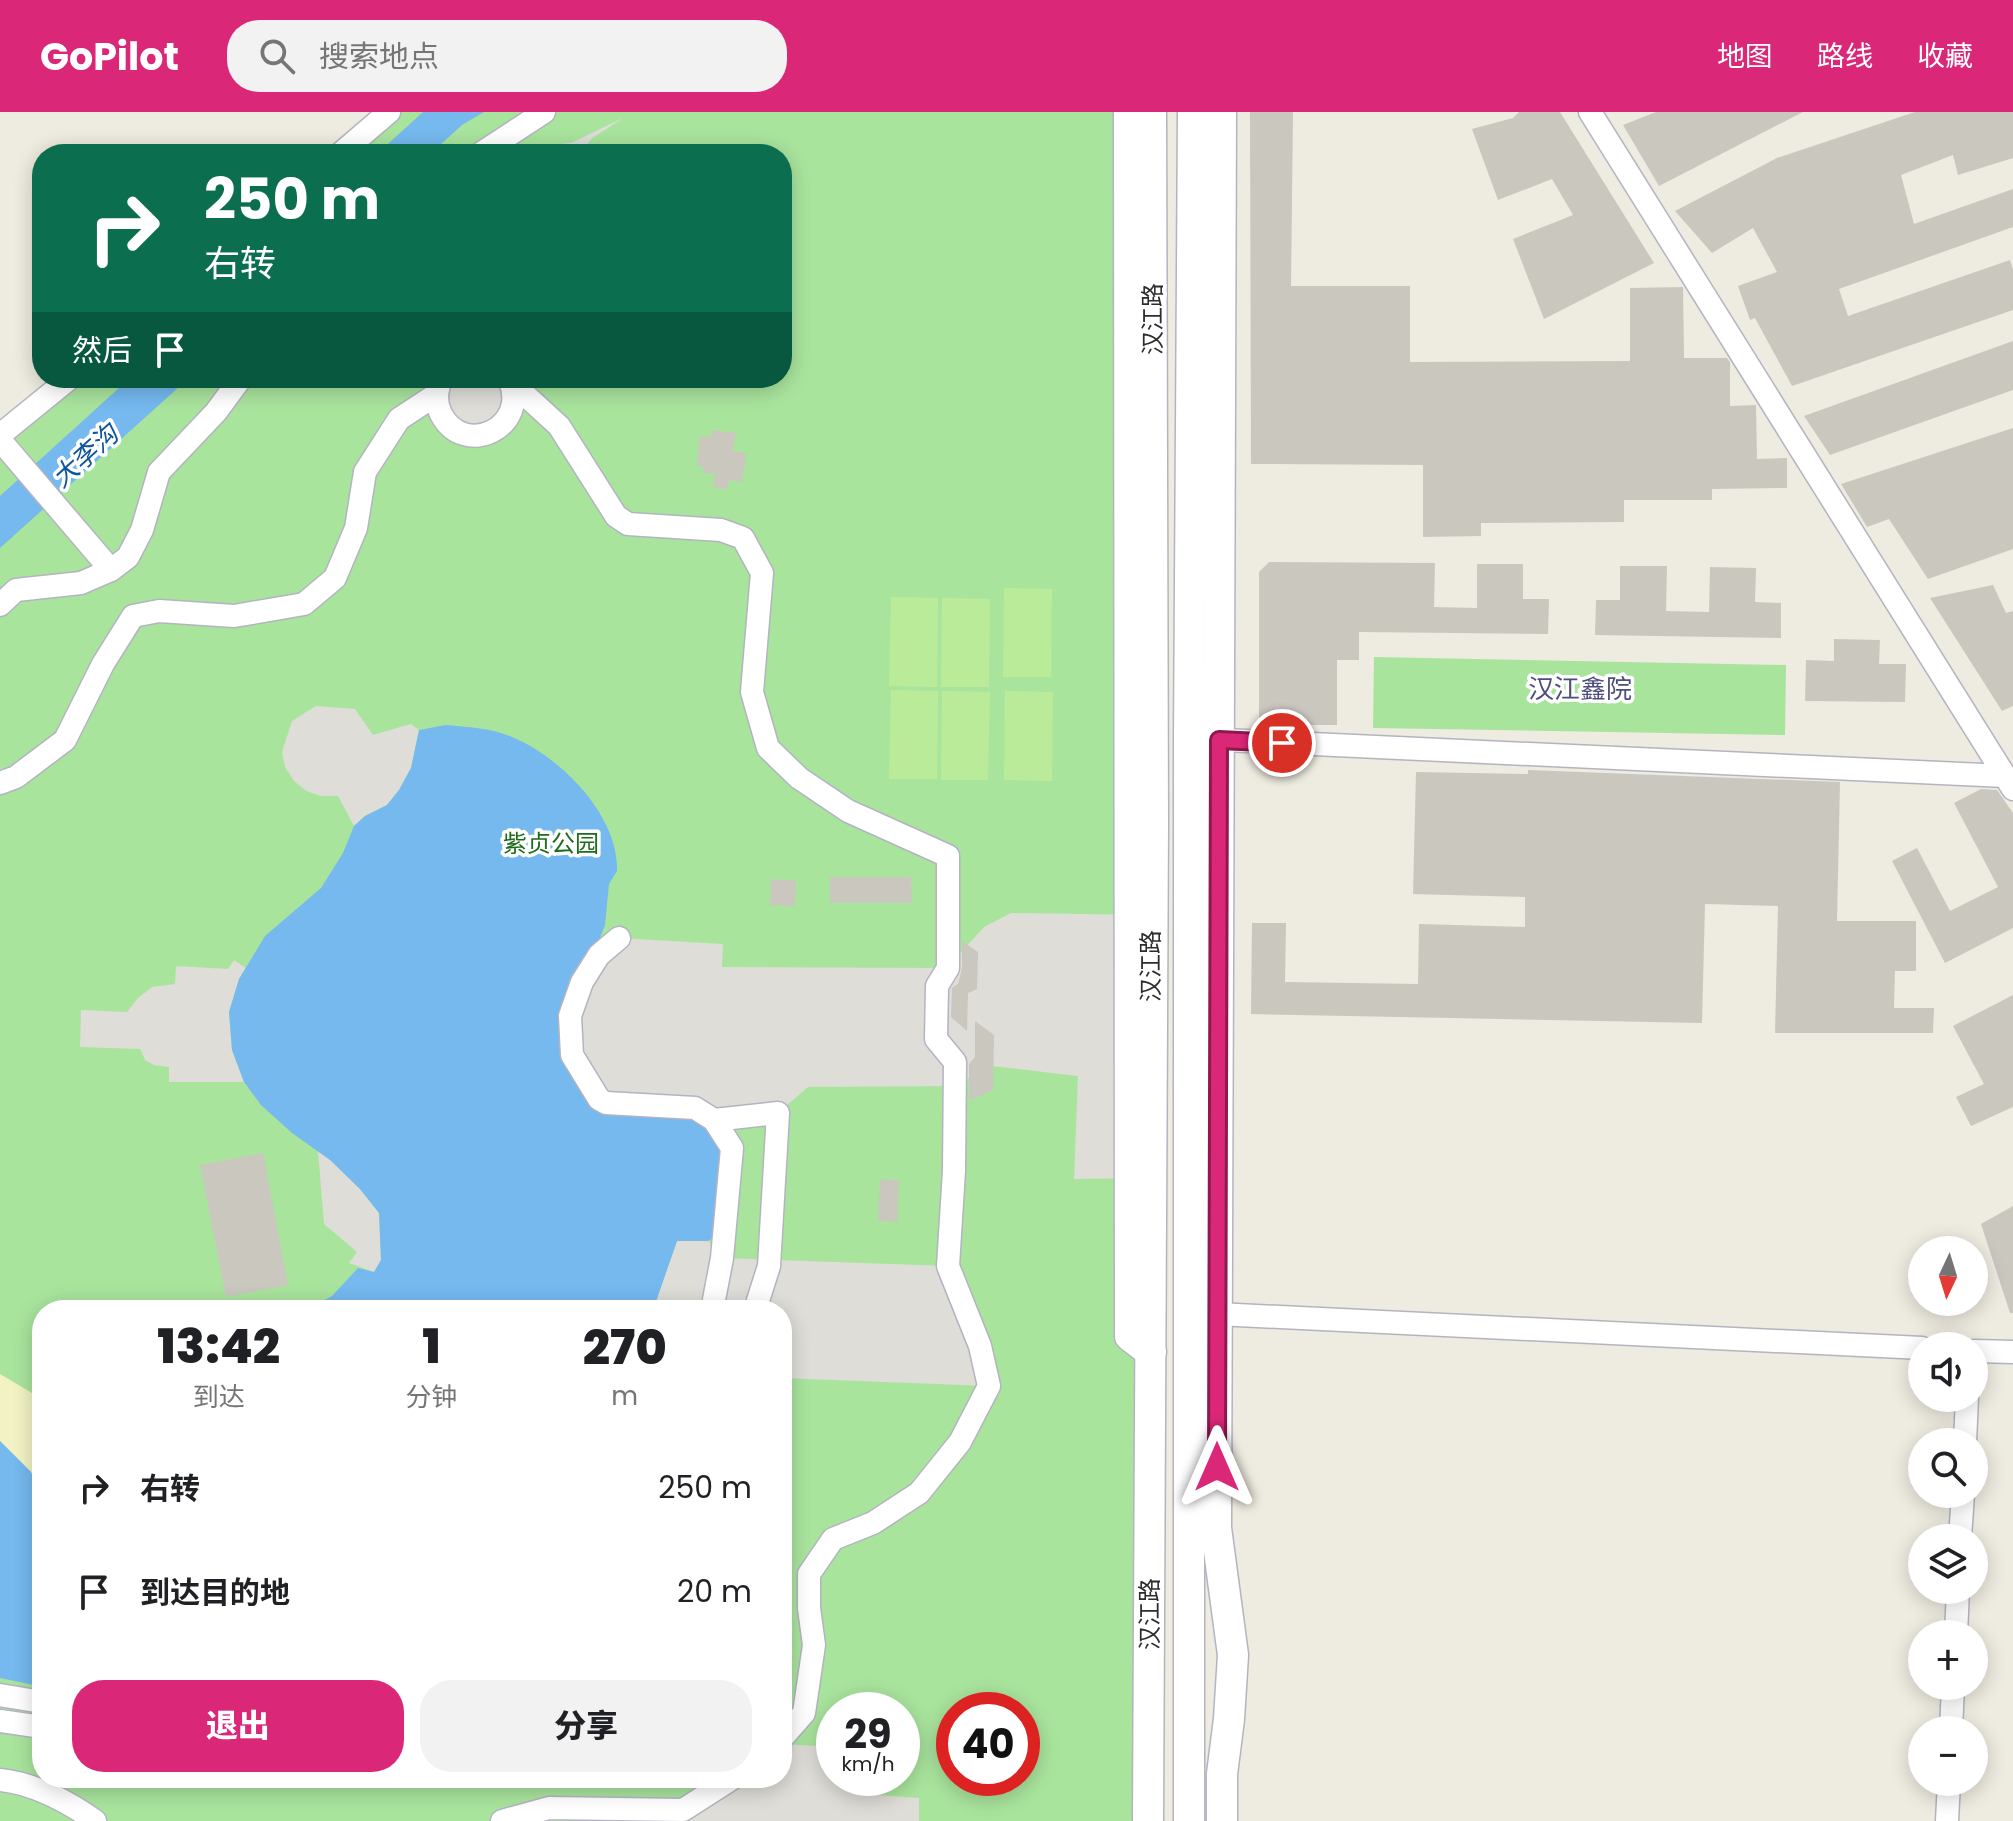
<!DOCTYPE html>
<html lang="zh">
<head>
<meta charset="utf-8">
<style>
  body { margin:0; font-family:Poppins,"Noto Sans SC",sans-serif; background:#f2f2f2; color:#202124; height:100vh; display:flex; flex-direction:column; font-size:30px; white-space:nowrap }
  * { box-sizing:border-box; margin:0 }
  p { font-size:26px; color:#757577 }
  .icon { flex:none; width:44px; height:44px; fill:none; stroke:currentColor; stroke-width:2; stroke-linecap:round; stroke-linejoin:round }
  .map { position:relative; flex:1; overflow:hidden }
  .side { position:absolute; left:32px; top:1188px; width:760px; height:488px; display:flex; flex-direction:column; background:#fff; border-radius:32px; box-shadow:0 4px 20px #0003 }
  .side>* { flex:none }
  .hud { position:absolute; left:32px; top:32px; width:760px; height:244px; border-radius:32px; box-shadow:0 4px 20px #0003; background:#0b6e4f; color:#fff; overflow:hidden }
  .needle { width:52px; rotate:184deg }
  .fabs { position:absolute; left:1908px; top:1124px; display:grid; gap:16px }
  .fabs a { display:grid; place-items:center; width:80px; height:80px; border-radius:50%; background:#fff; box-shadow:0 4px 20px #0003; font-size:40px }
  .speed { position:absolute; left:816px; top:1580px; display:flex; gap:16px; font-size:40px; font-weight:700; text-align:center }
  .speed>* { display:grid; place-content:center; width:104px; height:104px; border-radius:50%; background:#fff; box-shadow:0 4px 20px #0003; line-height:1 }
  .speed small { font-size:20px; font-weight:400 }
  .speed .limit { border:12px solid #d22; background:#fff; color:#111 }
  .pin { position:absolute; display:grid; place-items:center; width:68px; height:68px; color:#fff; margin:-34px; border:4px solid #fff; border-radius:50%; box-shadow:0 2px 8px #0007 }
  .me { position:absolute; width:88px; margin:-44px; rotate:0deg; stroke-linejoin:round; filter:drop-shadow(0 0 6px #0008) }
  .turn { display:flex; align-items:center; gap:28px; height:168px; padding:0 40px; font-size:36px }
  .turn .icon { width:104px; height:104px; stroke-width:2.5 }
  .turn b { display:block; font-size:56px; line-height:68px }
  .then { display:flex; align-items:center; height:76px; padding:0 40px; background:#0003; gap:16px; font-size:30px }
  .eta { display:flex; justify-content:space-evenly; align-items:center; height:136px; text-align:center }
  .eta b { font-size:48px; font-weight:800; line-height:56px }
  .primary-button { display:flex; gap:16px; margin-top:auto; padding:16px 40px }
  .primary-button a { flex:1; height:92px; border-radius:32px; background:#db2777; color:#fff; font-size:32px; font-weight:800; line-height:92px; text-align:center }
  .primary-button a+a { background:#f2f2f2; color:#202124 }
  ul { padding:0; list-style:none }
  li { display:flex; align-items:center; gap:24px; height:104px; padding:0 40px }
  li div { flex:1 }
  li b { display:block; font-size:30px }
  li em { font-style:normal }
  header { display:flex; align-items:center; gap:48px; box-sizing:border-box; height:112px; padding:0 40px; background:#db2777; color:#fff }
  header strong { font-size:38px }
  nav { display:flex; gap:44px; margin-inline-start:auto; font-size:28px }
  .search { width:560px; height:72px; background:#f2f2f2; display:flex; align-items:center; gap:20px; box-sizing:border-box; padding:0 28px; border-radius:32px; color:#757577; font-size:30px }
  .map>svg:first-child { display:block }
  .green { fill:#a9e49d; fill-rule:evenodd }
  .sand { fill:#f2f2c4 }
  .pitch { fill:#baeb99 }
  .plaza { fill:#deddd7 }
  .water { fill:#75b9ef }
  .building { fill:#cac7bf }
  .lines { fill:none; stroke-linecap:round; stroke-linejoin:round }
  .street-casing { stroke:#b3b4c0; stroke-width:25 }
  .secondary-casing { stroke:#b3b4c0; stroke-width:33 }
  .street { stroke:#fff; stroke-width:22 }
  .secondary { stroke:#fff; stroke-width:30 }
  .route-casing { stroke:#8e194d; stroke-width:20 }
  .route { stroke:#db2777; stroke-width:14 }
  .labels { text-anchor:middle; stroke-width:7; stroke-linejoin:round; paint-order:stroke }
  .street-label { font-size:24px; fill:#2d2d2d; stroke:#fff }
  .park-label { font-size:24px; fill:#1e6c1b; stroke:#fff }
  .water-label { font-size:26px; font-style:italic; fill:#0e55a0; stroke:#fff }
  .neighbourhood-label { font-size:26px; fill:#4d4d7f; stroke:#fff }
</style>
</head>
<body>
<header>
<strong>GoPilot</strong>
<div class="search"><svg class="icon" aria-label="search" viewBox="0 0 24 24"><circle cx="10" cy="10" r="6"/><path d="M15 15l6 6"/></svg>搜索地点</div>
<nav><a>地图</a><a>路线</a><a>收藏</a></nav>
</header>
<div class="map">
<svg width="2013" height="1709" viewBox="0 0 2013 1709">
  <rect width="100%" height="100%" fill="#eeebe0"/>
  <g class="green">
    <path d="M389,0h762l-3,1709h-1148v-1386l70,-57h712v-224h-442zM42,1198h740v468h-740zM834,1598h68v68h-68zM954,1598h68v68h-68z"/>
    <path d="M1374,545l412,8 -1,70 -412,-7z"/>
  </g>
  <path class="sand" d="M0,1262l42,25v104l-11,-31 -31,-31z"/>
  <g class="pitch">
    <path d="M1004,476l48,1 -1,88h-48z"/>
    <path d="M891,485l47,1 -1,89 -48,-1z"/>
    <path d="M942,486l48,1 -1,88h-48z"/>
    <path d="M891,578l47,1 -1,88h-48z"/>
    <path d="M942,579l48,1 -2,88h-47z"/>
    <path d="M1005,579l48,1 -1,89 -48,-1z"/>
  </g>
  <g class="plaza">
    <path d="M623,6l-32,21 -10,15h-101l20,-13 32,5 39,-3z"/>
    <path d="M442,266h66l-9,50h-48z"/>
    <path d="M316,594l39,3 18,26 38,-11 8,6 -8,38 -12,22 -12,15 -22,11 -11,10 -16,-30h-17l-15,-5 -12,-10 -9,-14 -3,-15 10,-31z"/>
    <path d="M1011,801l140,2v263l-77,1 4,-103 -86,-10 -37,20 -147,1 -30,26 -166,-7 -40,-51 10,-73 37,-44 104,6 -1,23 225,1 37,-41z"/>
    <path d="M234,848l12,8 -7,11 -10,33 3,38 12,32h-75v-15l-15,-2 -9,-5 -5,-11 -60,-2 1,-37 46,2 11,-14 14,-11 23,-3 1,-18 52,3z"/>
    <path d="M318,1039l12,8 30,30 19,24 2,47 -7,12 -25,-9 8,-11 -33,-28z"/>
    <path d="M680,1127l28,2 15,17 225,8 41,120 -207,-8v-68h-129l24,-69z"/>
    <path d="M782,1632l52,3v31h16v15l69,5v23h-230v-15l44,-28h49z"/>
  </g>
  <g class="water">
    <path d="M423,0h61l-22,13 -32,29h-53z"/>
    <path d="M130,266h59l-189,170v-52z"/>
    <path d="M446,613c22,2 46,3 66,12 49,20 107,79 105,134l-8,13 -4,41 -5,13 -17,24 -21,59 32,82 100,9 15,21 15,12 3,15 -14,78 -5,3h-31l-24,69h-347l26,-14 26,-28 16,4 7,-12 -2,-47 -19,-24 -30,-29 -38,-27 -31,-28 -17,-23 -12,-32 -3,-38 10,-33 26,-43 56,-48 22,-35 11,-27 11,-10 22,-11 12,-15 12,-22 8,-38z"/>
    <path d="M0,1329l31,31 11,31 -2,49 2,2v123l-8,8 -34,-7z"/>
  </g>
  <g class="building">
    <path d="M1250,0h43l-2,174h119v76l220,-1v-73l53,-1 1,71h43l3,4v44l26,-1 1,54 30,-1v30l-75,1v11h-88v22l-143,1v13l-58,1v-72l-172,-1z"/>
    <path d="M1519,0h41l94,151 -110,56 -31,-80 60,-24 -21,-36 -54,21 -26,-71 41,-11z"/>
    <path d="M1656,0h147l-144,74 -36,-61z"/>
    <path d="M1915,0h98v46l-55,17 -5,-20 -52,20 13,49 99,-35v38l-174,62 9,27 162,-56 3,10v40l-221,76 -37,-68 -5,2 -12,-34 39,-14 -24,-44 -41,25 -37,-42 102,-53z"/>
    <path d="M2013,229v49l-183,65 -26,-39z"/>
    <path d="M2013,316v121l-85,30 -39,-60 -22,8 -26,-43z"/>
    <path d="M712,318l24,3 -3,18 13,2 -4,29 -13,-2 -1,9 -15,-2 2,-13 -12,-1 1,-6 -7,-1 3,-30 11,1z"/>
    <path d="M1269,450l166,1 -1,44 43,1v-44h46v35h26l-1,35 -189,-2v28h-22v65h-78v-153z"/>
    <path d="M1620,454h47l-1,45 43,1 1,-45 46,1 -1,34 26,1v35l-186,-3 1,-35h24z"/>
    <path d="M1993,473l13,28 7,-2v95l-11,5 -72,-113z"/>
    <path d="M1834,527l46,1 -1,24h27l-1,38 -100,-1 1,-41 28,1z"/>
    <path d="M1528,658l312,12 -3,139h79v50h-21l-1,37h40l-1,25h-158l3,-127 -73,-2 -3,119 -451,-9 1,-91h34l-1,59 133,2 1,-60 106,3v-30l-112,-3 3,-122 112,2z"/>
    <path d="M1981,677l16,1 16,23v115l-68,35 -53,-102 25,-13 33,63 48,-24 -44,-84z"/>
    <path d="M830,765h81l1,26h-82z"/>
    <path d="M771,767l25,1 -1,26 -25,-1z"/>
    <path d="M962,829l16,11 -1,37 -9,4 -1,38 -16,-14 1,-29 6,-4 4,-16z"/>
    <path d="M2013,883v112l-42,19 -15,-29 28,-13 -31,-58z"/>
    <path d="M975,909l19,14 -1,55 -22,10 -2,-2v-34l6,-7z"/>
    <path d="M263,1041l25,132 -62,12 -26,-132z"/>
    <path d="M880,1067l19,1 -2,42 -19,-1z"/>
    <path d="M2013,1094v107h-3l-29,-89z"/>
  </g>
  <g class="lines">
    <g class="street-casing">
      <g id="street">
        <path d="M1590,0l423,677"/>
        <path d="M340,42l49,-42"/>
        <path d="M480,42l64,-42"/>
        <path d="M442,266c-6,12 -7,24 -1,36 23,45 90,13 68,-35"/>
        <path d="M511,270l48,44 57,90 12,8 93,6 22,8 19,35 -10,119 16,56 31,30 49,33 100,45v112l-11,18 -1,53 19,23 -1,109 -6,95 32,80 9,40 -29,56 -41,51 -46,30 -40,16 -24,35v34l5,37 -10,68 -22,25"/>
        <path d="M0,323l70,-57"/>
        <path d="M0,328l111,130"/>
        <path d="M0,493l16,-15 65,-7 30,-13 17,-13 14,-27 17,-58 57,-60 25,-34"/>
        <path d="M1203,627l802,37"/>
        <path d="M0,671l16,-6 49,-37 38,-76 30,-48 26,-5 75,5 70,-12 31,-26 21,-50 9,-56 34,-53 38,-25"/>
        <path d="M619,826l-20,17 -17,27 -12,34 2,39 27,44 7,4 89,5 19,12 18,28 -10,110 -10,52"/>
        <path d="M714,1008l64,-7 -9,153 -14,44"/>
        <path d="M1217,1202l705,34"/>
        <path d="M1974,1239l39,1"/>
        <path d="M1965,1330l2,-44"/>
        <path d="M1960,1426l3,-44"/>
        <path d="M1956,1522l2,-44"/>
        <path d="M0,1583l42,7"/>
        <path d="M0,1609l42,6"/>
        <path d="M1951,1618l2,-44"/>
        <path d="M0,1668c33,3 69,22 95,41"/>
        <path d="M502,1709l47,-13 134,2 50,-32"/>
        <path d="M1947,1709l2,-39"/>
      </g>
    </g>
    <g class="secondary-casing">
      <g id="secondary">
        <path d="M1129,0l1,1224 21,16"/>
        <path d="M1221,0l-5,1416 17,127 -4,64 -7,55v47"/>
        <path d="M1148,1709l5,-997 -2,-712"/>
        <path d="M1189,1709v-1082l4,-627"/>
      </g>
    </g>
    <use href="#street" class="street"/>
    <use href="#secondary" class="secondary"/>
  </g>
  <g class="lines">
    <g class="route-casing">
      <path id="route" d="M1217,1355l2,-727 63,3"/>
    </g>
    <use href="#route" class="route"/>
  </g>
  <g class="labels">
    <g class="street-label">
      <text transform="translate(1153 207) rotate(-90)" y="8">汉江路</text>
      <text transform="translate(1151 854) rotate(-90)" y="8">汉江路</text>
      <text transform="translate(1150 1502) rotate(-90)" y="8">汉江路</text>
    </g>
    <g class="park-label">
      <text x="551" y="740">紫贞公园</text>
    </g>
    <g class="water-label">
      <text transform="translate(85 344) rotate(-42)" y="9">大李沟</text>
    </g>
    <g class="neighbourhood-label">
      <text x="1580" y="586">汉江鑫院</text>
    </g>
  </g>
</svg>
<div class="fabs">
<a><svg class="needle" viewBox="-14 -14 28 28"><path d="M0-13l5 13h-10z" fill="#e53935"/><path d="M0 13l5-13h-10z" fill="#757577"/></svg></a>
<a><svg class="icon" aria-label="sound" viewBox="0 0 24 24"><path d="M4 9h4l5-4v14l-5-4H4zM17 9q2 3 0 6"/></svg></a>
<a><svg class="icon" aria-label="search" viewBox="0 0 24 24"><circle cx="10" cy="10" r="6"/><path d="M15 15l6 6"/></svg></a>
<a><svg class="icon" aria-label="layers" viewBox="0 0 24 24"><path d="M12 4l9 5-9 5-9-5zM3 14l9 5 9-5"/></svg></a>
<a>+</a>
<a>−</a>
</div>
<div class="speed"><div>29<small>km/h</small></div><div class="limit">40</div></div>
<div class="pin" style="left:1282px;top:631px;background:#d93025"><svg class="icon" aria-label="arrive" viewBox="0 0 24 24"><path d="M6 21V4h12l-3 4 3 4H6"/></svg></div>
<svg class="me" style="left:1217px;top:1355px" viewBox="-20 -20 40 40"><path d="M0-17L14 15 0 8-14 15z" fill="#db2777" stroke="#fff" stroke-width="4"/></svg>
<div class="hud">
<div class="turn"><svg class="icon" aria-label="right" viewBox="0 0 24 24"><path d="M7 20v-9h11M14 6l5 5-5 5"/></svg><div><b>250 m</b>右转</div></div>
<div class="then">然后<svg class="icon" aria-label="arrive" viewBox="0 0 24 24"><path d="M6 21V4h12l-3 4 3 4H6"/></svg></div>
</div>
<section class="side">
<div class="eta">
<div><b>13:42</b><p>到达</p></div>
<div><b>1</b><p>分钟</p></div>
<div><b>270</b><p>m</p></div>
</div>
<ul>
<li><svg class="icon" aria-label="right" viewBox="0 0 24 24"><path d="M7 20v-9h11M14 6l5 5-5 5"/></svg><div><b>右转</b></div><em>250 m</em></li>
<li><svg class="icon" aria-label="arrive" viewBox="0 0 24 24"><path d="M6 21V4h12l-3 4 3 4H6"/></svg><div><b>到达目的地</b></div><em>20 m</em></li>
</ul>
<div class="primary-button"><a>退出</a><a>分享</a></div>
</section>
</div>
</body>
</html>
